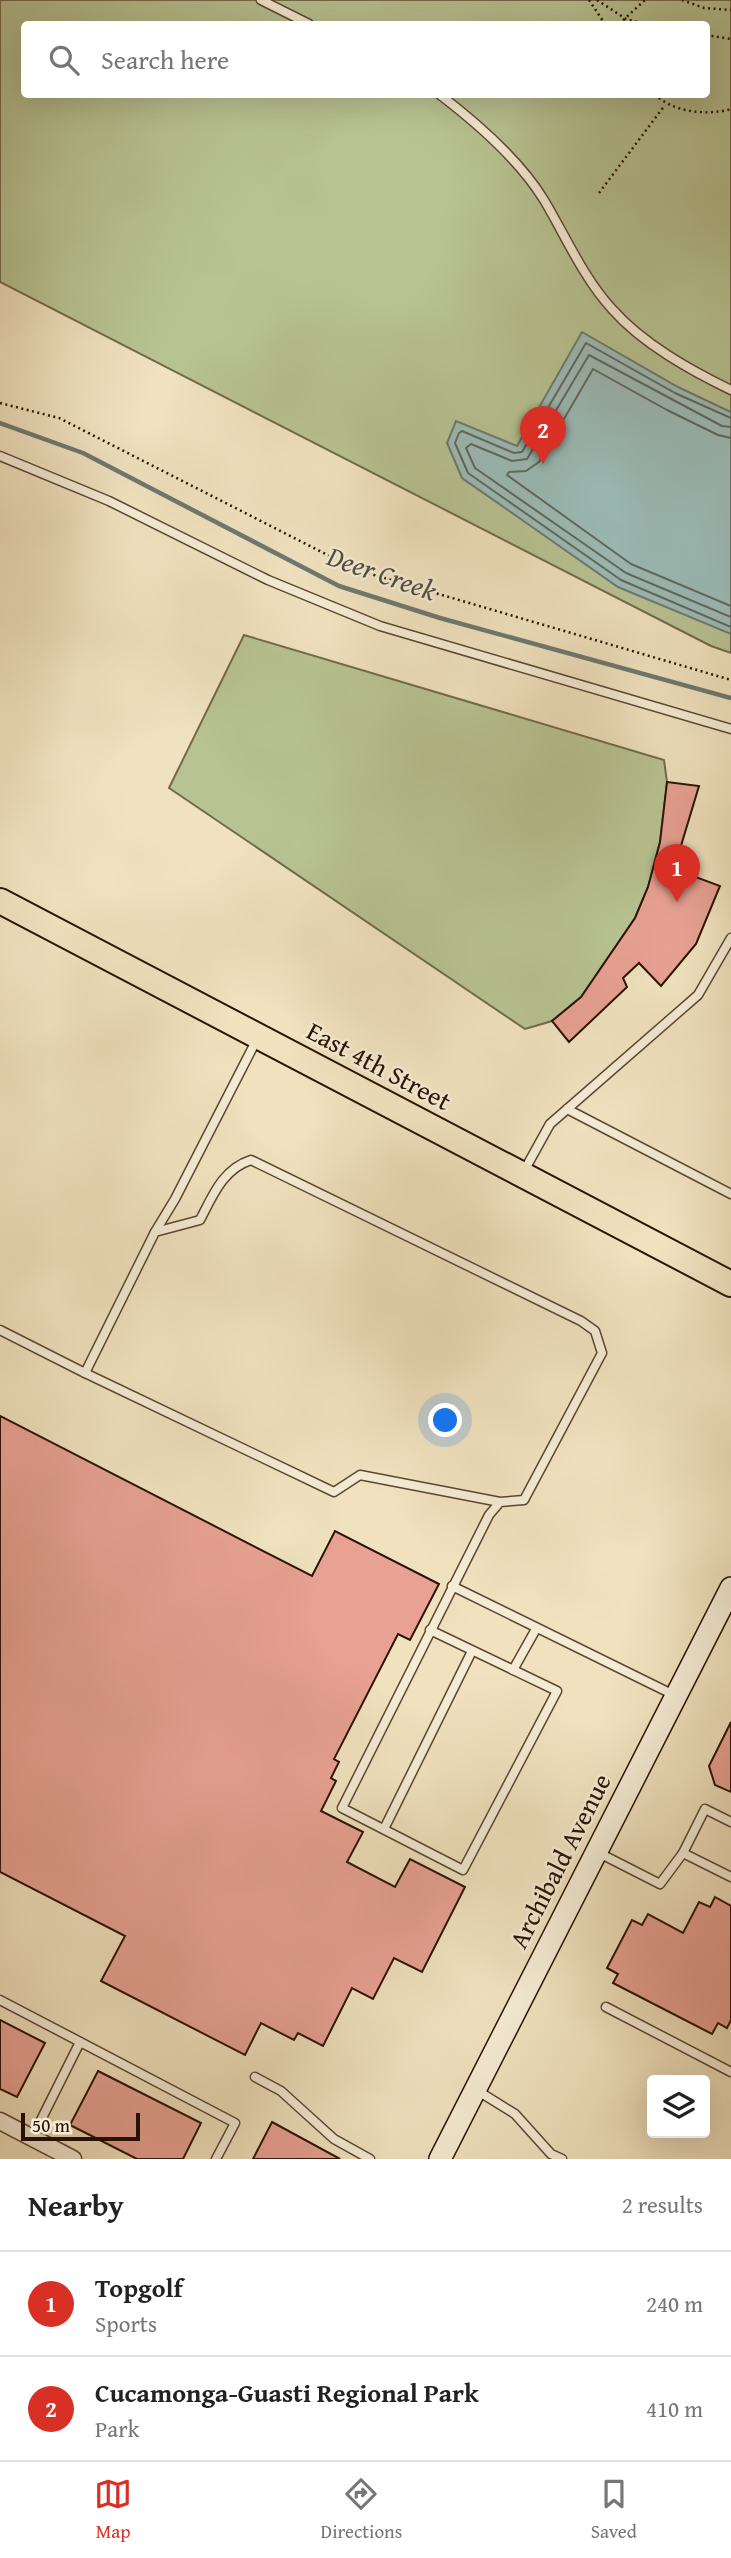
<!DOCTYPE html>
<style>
body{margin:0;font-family:"Gentium Book Plus",serif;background:#f2f2f2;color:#222}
.controls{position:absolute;right:21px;bottom:21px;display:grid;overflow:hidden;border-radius:7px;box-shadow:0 7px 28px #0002}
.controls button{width:63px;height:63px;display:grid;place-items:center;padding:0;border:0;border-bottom:2px solid #e0e0e0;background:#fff;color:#222;font:35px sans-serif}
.scale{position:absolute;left:21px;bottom:18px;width:119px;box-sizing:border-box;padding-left:7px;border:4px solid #2a1203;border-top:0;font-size:19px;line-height:24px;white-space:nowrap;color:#2a1203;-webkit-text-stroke:5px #f5ecd5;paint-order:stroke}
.you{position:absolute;left:446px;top:1421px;width:24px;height:24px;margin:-18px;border:5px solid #fff;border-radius:50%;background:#1a73e8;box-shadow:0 0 0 10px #1a73e833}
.badge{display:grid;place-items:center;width:46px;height:46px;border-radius:50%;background:#d93025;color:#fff;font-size:23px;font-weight:700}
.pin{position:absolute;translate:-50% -58px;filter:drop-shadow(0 2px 4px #0008)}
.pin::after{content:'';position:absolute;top:37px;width:24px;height:21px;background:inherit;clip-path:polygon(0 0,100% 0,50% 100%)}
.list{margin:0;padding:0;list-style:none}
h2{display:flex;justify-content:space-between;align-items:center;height:91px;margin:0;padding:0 28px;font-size:30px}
h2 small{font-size:23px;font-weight:400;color:#767676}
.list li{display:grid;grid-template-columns:46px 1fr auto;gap:21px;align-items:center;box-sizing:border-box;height:105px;padding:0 28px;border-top:2px solid #e0e0e0}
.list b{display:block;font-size:26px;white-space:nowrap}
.list p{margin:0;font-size:23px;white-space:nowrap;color:#767676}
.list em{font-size:23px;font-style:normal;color:#767676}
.icon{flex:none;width:38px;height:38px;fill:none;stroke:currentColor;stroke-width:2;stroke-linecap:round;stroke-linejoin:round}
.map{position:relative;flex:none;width:731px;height:2159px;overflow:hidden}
.search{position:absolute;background:#fff;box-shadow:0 7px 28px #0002;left:21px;right:21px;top:21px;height:77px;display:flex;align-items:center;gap:18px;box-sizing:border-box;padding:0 24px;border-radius:7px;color:#767676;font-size:26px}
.sheet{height:301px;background:#fff}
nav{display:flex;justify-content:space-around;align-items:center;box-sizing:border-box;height:98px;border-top:2px solid #e0e0e0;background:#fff;font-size:19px;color:#767676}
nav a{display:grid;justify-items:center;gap:4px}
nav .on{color:#d93025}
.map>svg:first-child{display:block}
.green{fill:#b8c393;stroke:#716a4b;stroke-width:2;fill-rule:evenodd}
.water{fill:#9bbcb8;stroke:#6e7870;stroke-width:2}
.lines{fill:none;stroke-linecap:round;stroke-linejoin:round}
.shore{stroke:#62675e;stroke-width:2}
.stream{stroke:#6e7870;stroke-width:4.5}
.building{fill:#e8a193;stroke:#2a1203;stroke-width:2}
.lane-casing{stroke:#5c4632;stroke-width:11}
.street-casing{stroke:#5c4632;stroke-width:19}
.secondary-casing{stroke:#2a1203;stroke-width:24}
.primary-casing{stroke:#2a1203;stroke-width:28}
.path{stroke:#2a1203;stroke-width:2.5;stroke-dasharray:2 3.5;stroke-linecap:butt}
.lane{stroke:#f5ecd5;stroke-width:8}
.street{stroke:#f5ecd5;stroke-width:16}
.secondary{stroke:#f5ecd5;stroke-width:21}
.primary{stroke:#f0e2bf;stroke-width:24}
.labels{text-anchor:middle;stroke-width:5;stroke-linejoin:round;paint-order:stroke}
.street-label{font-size:26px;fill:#2a1203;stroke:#f5ecd5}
.water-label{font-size:28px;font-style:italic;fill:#524e42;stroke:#f5ecd5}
</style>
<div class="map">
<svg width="731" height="2159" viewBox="0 0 731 2159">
<rect width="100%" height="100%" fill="#f0e2bf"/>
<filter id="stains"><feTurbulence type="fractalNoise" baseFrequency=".00286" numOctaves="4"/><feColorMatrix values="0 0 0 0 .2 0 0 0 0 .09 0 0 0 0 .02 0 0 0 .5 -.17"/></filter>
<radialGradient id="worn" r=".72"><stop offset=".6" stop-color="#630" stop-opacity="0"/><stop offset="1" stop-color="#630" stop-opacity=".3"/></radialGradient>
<g class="green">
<path d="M0,0H731V653L711,646L0,282ZM24,24H706V94H24Z"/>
<path d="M244,635L664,760L667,782L660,842L648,887L635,918L581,997L552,1021L525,1029L169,788Z"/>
</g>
<path class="water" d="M582,332L678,387L731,412V634L618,587L462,478L447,443L456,421L517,446Z"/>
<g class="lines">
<g class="shore">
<path d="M731,418L675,393L586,343L522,452L514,453L462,431L459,433L455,443L468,473L621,580L731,627"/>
<path d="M731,427L722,426L589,355L527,459L512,461L471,444L466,448L475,468L626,573L731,617"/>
<path d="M731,438L718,435L667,410L593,369L539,462L526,471L509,472L507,475L631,564L731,606"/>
</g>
<path class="stream" d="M0,423L83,453L339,586L440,618L731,698"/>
</g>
<g class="building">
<path d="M667,782L699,786L674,869L720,886L696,944L661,986L639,963L623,978L627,987L569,1042L552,1021L581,997L635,918L648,887L660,842Z"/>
<path d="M0,1416L312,1576L335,1531L439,1584L410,1640L398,1634L334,1759L339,1762L331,1778L336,1781L321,1811L363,1832L347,1862L395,1887L410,1859L465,1887L422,1972L394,1958L373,1999L352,1988L323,2046L298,2033L294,2040L261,2023L245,2055L101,1981L125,1936L0,1872Z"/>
<path d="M731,1722V1792L715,1785L709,1766Z"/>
<path d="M715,1897L731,1906V2020L727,2028L718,2023L712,2034L613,1983L618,1974L607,1968L632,1920L642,1925L648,1914L683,1933L699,1902L710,1907Z"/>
<path d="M0,2020L45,2043L17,2097L0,2089Z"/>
<path d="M98,2071L201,2123L183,2159H137L70,2125Z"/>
<path d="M272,2122L340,2159H253Z"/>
</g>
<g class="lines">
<g class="lane-casing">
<g id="lane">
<path d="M261,0L309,24"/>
<path d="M439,94C477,123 519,159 544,200C565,235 584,279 612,309C643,344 690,370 731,390"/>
<path d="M0,456L109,501L268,580L380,626L731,729"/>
<path d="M567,1109L731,1194"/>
<path d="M524,1171L550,1124L698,995L731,938"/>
<path d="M155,1232L175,1199L257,1039"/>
<path d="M0,1330L85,1373"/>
<path d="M452,1586L676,1696"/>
<path d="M430,1630L557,1691L463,1870L342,1808L489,1515L500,1502L524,1500L602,1353L595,1331L581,1321L251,1160C223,1169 213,1195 200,1220L155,1232L85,1373L334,1492L360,1475L500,1502"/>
<path d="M513,1670L536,1629"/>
<path d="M384,1829L472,1651"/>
<path d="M599,1853L660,1884L683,1853L705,1809L731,1822"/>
<path d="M683,1853L731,1877"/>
<path d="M0,2000L235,2123L216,2159"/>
<path d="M606,2007L731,2072"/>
<path d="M255,2077L281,2091L334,2139L370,2159"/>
<path d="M478,2091L515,2114L551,2154L562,2159"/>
<path d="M32,2138L80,2042"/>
</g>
</g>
<g class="street-casing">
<path id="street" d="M0,2121L73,2159"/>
</g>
<g class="secondary-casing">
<path id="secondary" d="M440,2159L731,1588"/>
</g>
<g class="primary-casing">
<path id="primary" d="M0,901L731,1284"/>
</g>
<g class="path">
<path d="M589,0L605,24"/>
<path d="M597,0L626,19L645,24"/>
<path d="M682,0L704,8L731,10"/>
<path d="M619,24L645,0"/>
<path d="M706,35L731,39"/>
<path d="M655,94C671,112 708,116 731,109"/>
<path d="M599,193L665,105"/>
<path d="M0,403L59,418L357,570L731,680"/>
</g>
<use href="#lane" class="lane"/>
<use href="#street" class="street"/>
<use href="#secondary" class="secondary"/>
<use href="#primary" class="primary"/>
</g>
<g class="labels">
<g class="street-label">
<text transform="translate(379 1066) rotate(28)" y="9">East 4th Street</text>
<text transform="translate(560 1861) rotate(-63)" y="9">Archibald Avenue</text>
</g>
<g class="water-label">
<text transform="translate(382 573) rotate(19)" y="10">Deer Creek</text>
</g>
</g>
<rect width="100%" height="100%" filter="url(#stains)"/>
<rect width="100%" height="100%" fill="url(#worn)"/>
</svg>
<div class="controls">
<button><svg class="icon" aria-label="layers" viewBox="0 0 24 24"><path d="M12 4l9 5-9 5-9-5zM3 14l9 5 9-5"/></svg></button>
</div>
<div class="scale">50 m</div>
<div class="you"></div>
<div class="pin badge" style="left:677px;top:902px">1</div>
<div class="pin badge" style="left:543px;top:464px">2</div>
<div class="search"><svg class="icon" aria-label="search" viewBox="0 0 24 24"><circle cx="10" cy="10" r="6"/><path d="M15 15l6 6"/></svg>Search here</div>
</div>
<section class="sheet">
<h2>Nearby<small>2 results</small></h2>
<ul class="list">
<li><span class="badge">1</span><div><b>Topgolf</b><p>Sports</p></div><em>240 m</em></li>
<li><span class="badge">2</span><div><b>Cucamonga-Guasti Regional Park</b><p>Park</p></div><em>410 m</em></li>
</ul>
</section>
<nav>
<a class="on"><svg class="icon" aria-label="map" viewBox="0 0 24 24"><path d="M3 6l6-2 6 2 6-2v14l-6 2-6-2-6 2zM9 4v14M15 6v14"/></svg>Map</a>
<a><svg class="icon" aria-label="directions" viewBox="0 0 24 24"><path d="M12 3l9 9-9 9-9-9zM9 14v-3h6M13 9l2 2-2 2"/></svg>Directions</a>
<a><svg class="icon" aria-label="saved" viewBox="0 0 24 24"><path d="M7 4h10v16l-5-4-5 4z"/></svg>Saved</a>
</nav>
